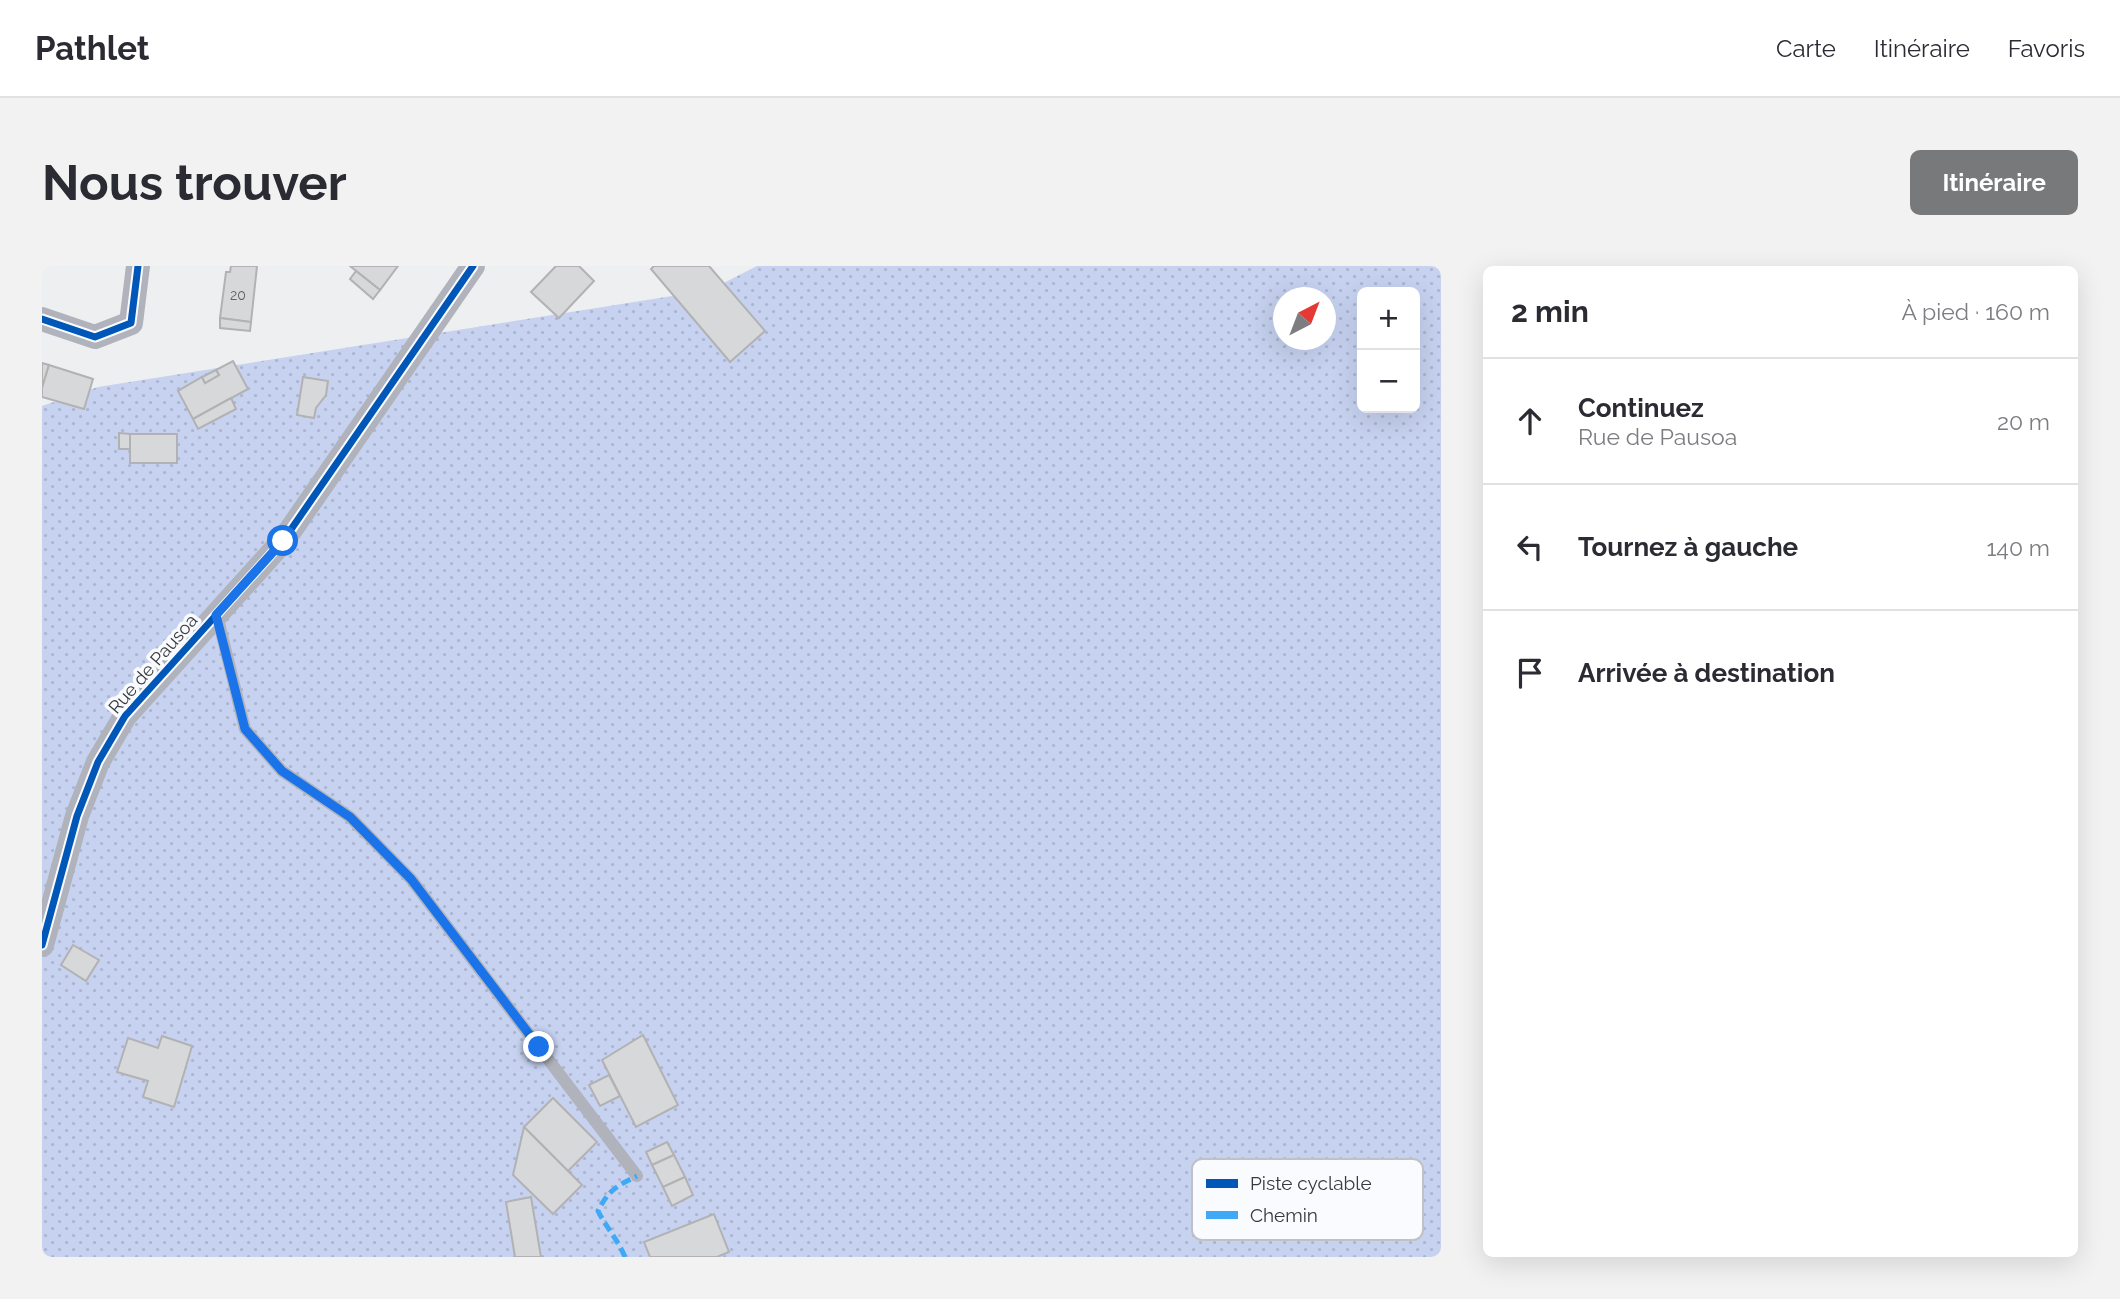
<!DOCTYPE html>
<html lang="fr">
<meta charset="utf-8">
<style>
body{margin:0;font-family:Raleway,sans-serif;background:#f2f2f3;color:#2b2b33}
.controls{position:absolute;right:21px;top:21px;display:grid;overflow:hidden;border-radius:10px;box-shadow:0 7px 28px #0002}
.controls button{width:63px;height:63px;display:grid;place-items:center;padding:0;border:0;border-bottom:2px solid #e1e1e2;background:#fff;color:#2b2b33;font:35px sans-serif}
.compass{position:absolute;left:1231px;top:21px;width:63px;height:63px;border-radius:50%;background:#fff;box-shadow:0 7px 28px #0002;rotate:42deg}
.stop{position:absolute;width:21px;height:21px;margin:-16px;border:5px solid #1a73e8;border-radius:50%;background:#fff}
.stop.end{background:#1a73e8;border-color:#fff;box-shadow:0 2px 7px #0008}
.list{margin:0;padding:0;list-style:none}
h2{display:flex;justify-content:space-between;align-items:center;height:91px;margin:0;padding:0 28px;font-size:30px}
h2 small{font-size:23px;font-weight:400;color:#7c7c81}
.list li{display:grid;grid-template-columns:46px 1fr auto;gap:21px;align-items:center;box-sizing:border-box;height:126px;padding:0 28px;border-top:2px solid #e1e1e2}
.list b{display:block;font-size:26px;white-space:nowrap}
.list p{margin:0;font-size:23px;white-space:nowrap;color:#7c7c81}
.list em{font-size:23px;font-style:normal;color:#7c7c81}
.icon{flex:none;width:38px;height:38px;fill:none;stroke:currentColor;stroke-width:2;stroke-linecap:round;stroke-linejoin:round}
.map{position:relative;flex:none;width:1399px;height:991px;overflow:hidden;border-radius:10px}
header{display:flex;align-items:center;gap:42px;box-sizing:border-box;height:98px;padding:0 35px;background:#fff;border-bottom:2px solid #e1e1e2}
header strong{font-size:33px}
nav{display:flex;gap:38px;margin-inline-start:auto;font-size:24px}
.intro{display:flex;align-items:center;justify-content:space-between;box-sizing:border-box;height:168px;padding:0 42px}
h1{margin:0;font-size:49px}
.button{padding:18px 32px;border-radius:10px;background:#78797b;color:#fff;font-size:24px;font-weight:700}
main{display:flex;gap:42px;padding:0 42px}
aside{flex:1;background:#fff;border-radius:10px;box-shadow:0 7px 28px #0002}
.map>svg:first-child{display:block}
.grass{fill:url(#grass-dots);fill-rule:evenodd}
.building{fill:#d7d8d9;stroke:#b2b2b4;stroke-width:2}
.lines{fill:none;stroke-linecap:round;stroke-linejoin:round}
.lane{stroke:#b0b3bb;stroke-width:12}
.street{stroke:#b0b3bb;stroke-width:24}
.quiet{stroke:#3fa9f5;stroke-width:5;stroke-dasharray:10 5;stroke-linecap:butt}
.cycleway-casing{stroke:#fafbff;stroke-width:11}
.cycleway{stroke:#0057b8;stroke-width:7}
.route{stroke:#1a73e8;stroke-width:9}
.labels{text-anchor:middle;stroke-width:7;stroke-linejoin:round;paint-order:stroke}
.number-label{font-size:14px;fill:#616263}
.street-label{font-size:18px;fill:#393a3b;stroke:#fafbff}
.key{fill:#fafbff;stroke:#c0c1c4;stroke-width:2}
.key-label{font-size:19px;fill:#393a3b}
</style>
<header>
<strong>Pathlet</strong>
<nav><a>Carte</a><a>Itinéraire</a><a>Favoris</a></nav>
</header>
<div class="intro"><h1>Nous trouver</h1><a class="button">Itinéraire</a></div>
<main>
<div class="map">
<svg width="1399" height="991" viewBox="0 0 1399 991">
<defs>
<pattern id="grass-dots" width="8" height="8" patternUnits="userSpaceOnUse" patternTransform="scale(1.75)"><rect width="8" height="8" fill="#c6d2f0"/><path d="M2 2h.1M6 6h.1" fill="none" stroke="#abb5cf" stroke-width="1.8" stroke-linecap="round"/></pattern>
</defs>
<rect width="100%" height="100%" fill="#edeff1"/>
<path class="grass" d="M715,0H1399V991H0V140L56,121L668,24ZM1320,26H1373V142H1320ZM1241,32H1283V74H1241Z"/>
<g class="building">
<path d="M189,0H215L209,56L178,52L184,6H188Z"/>
<path d="M308,0H356L338,24Z"/>
<path d="M514,0H537L552,15L517,52L489,26Z"/>
<path d="M612,0H667L723,65L688,96L609,3Z"/>
<path d="M314,5L338,24L331,33L308,13Z"/>
<path d="M178,52L209,56L208,65L178,62Z"/>
<path d="M191,95L206,123L151,153L136,125L160,111L163,117L177,109L174,104Z"/>
<path d="M0,97L7,99L0,122Z"/>
<path d="M7,99L51,113L42,143L0,131V122Z"/>
<path d="M174,104L177,109L163,117L160,111Z"/>
<path d="M261,111L286,115L284,129L274,142L272,152L255,149Z"/>
<path d="M189,132L194,143L156,163L151,153Z"/>
<path d="M77,167L88,168V183H77Z"/>
<rect x="88" y="168" width="47" height="29"/>
<path d="M31,679L57,694L44,715L19,699Z"/>
<path d="M601,769L636,839L594,861L560,794Z"/>
<path d="M120,770L150,780L132,841L101,831L106,815L75,806L86,772L116,782Z"/>
<path d="M567,809L578,830L558,840L547,819Z"/>
<path d="M511,832L555,876L526,905L482,861Z"/>
<path d="M482,861L540,919L511,948L471,909Z"/>
<path d="M625,876L632,889L610,899L604,886Z"/>
<path d="M632,889L643,911L621,921L610,899Z"/>
<path d="M643,911L651,929L630,940L621,921Z"/>
<path d="M489,931L499,991H473L464,936Z"/>
<path d="M672,948L687,986L675,991H608L602,976Z"/>
</g>
<g class="lines">
<path class="lane" d="M175,349L203,463L240,505L308,551L369,613L595,910"/>
<g class="street">
<path d="M0,53L53,71L89,57L96,0"/>
<path d="M0,679L35,550L56,496L83,450L241,275L431,0"/>
</g>
<path class="quiet" d="M583,991C576,974 564,961 556,945C566,925 574,920 595,910"/>
<g class="cycleway-casing">
<g id="cycleway">
<path d="M0,53L53,71L89,57L96,0"/>
<path d="M0,679L35,550L56,496L83,450L241,275L431,0"/>
</g>
</g>
<use href="#cycleway" class="cycleway"/>
</g>
<g class="lines">
<path class="route" d="M241,275L174,349L203,463L240,505L308,551L369,613L497,781"/>
</g>
<g class="labels">
<g class="number-label">
<text x="196" y="34">20</text>
</g>
<g class="street-label">
<text transform="translate(111 398) rotate(-49)" y="6">Rue de Pausoa</text>
</g>
</g>
<rect x="1150" y="893" width="231" height="81" rx="10" class="key"/>
<rect x="1164" y="913" width="32" height="9" fill="#0057b8"/>
<rect x="1164" y="945" width="32" height="8" fill="#3fa9f5"/>
<g class="key-label">
<text x="1208" y="924">Piste cyclable</text>
<text x="1208" y="956">Chemin</text>
</g>
</svg>
<div class="controls">
<button>+</button>
<button>−</button>
</div>
<svg class="compass" viewBox="-18 -18 36 36"><path d="M0-13l5 13h-10z" fill="#e53935"/><path d="M0 13l5-13h-10z" fill="#7c7c81"/></svg>
<div class="stop" style="left:241px;top:275px"></div>
<div class="stop end" style="left:497px;top:781px"></div>
</div>
<aside>
<h2>2 min<small>À pied · 160 m</small></h2>
<ul class="list">
<li><svg class="icon" aria-label="ahead" viewBox="0 0 24 24"><path d="M12 20V5M6 11l6-6 6 6"/></svg><div><b>Continuez</b><p>Rue de Pausoa</p></div><em>20 m</em></li>
<li><svg class="icon" aria-label="left" viewBox="0 0 24 24"><path d="M17 20v-9H6M10 6l-5 5 5 5"/></svg><div><b>Tournez à gauche</b></div><em>140 m</em></li>
<li><svg class="icon" aria-label="arrive" viewBox="0 0 24 24"><path d="M6 21V4h12l-3 4 3 4H6"/></svg><div><b>Arrivée à destination</b></div></li>
</ul>
</aside>
</main>
